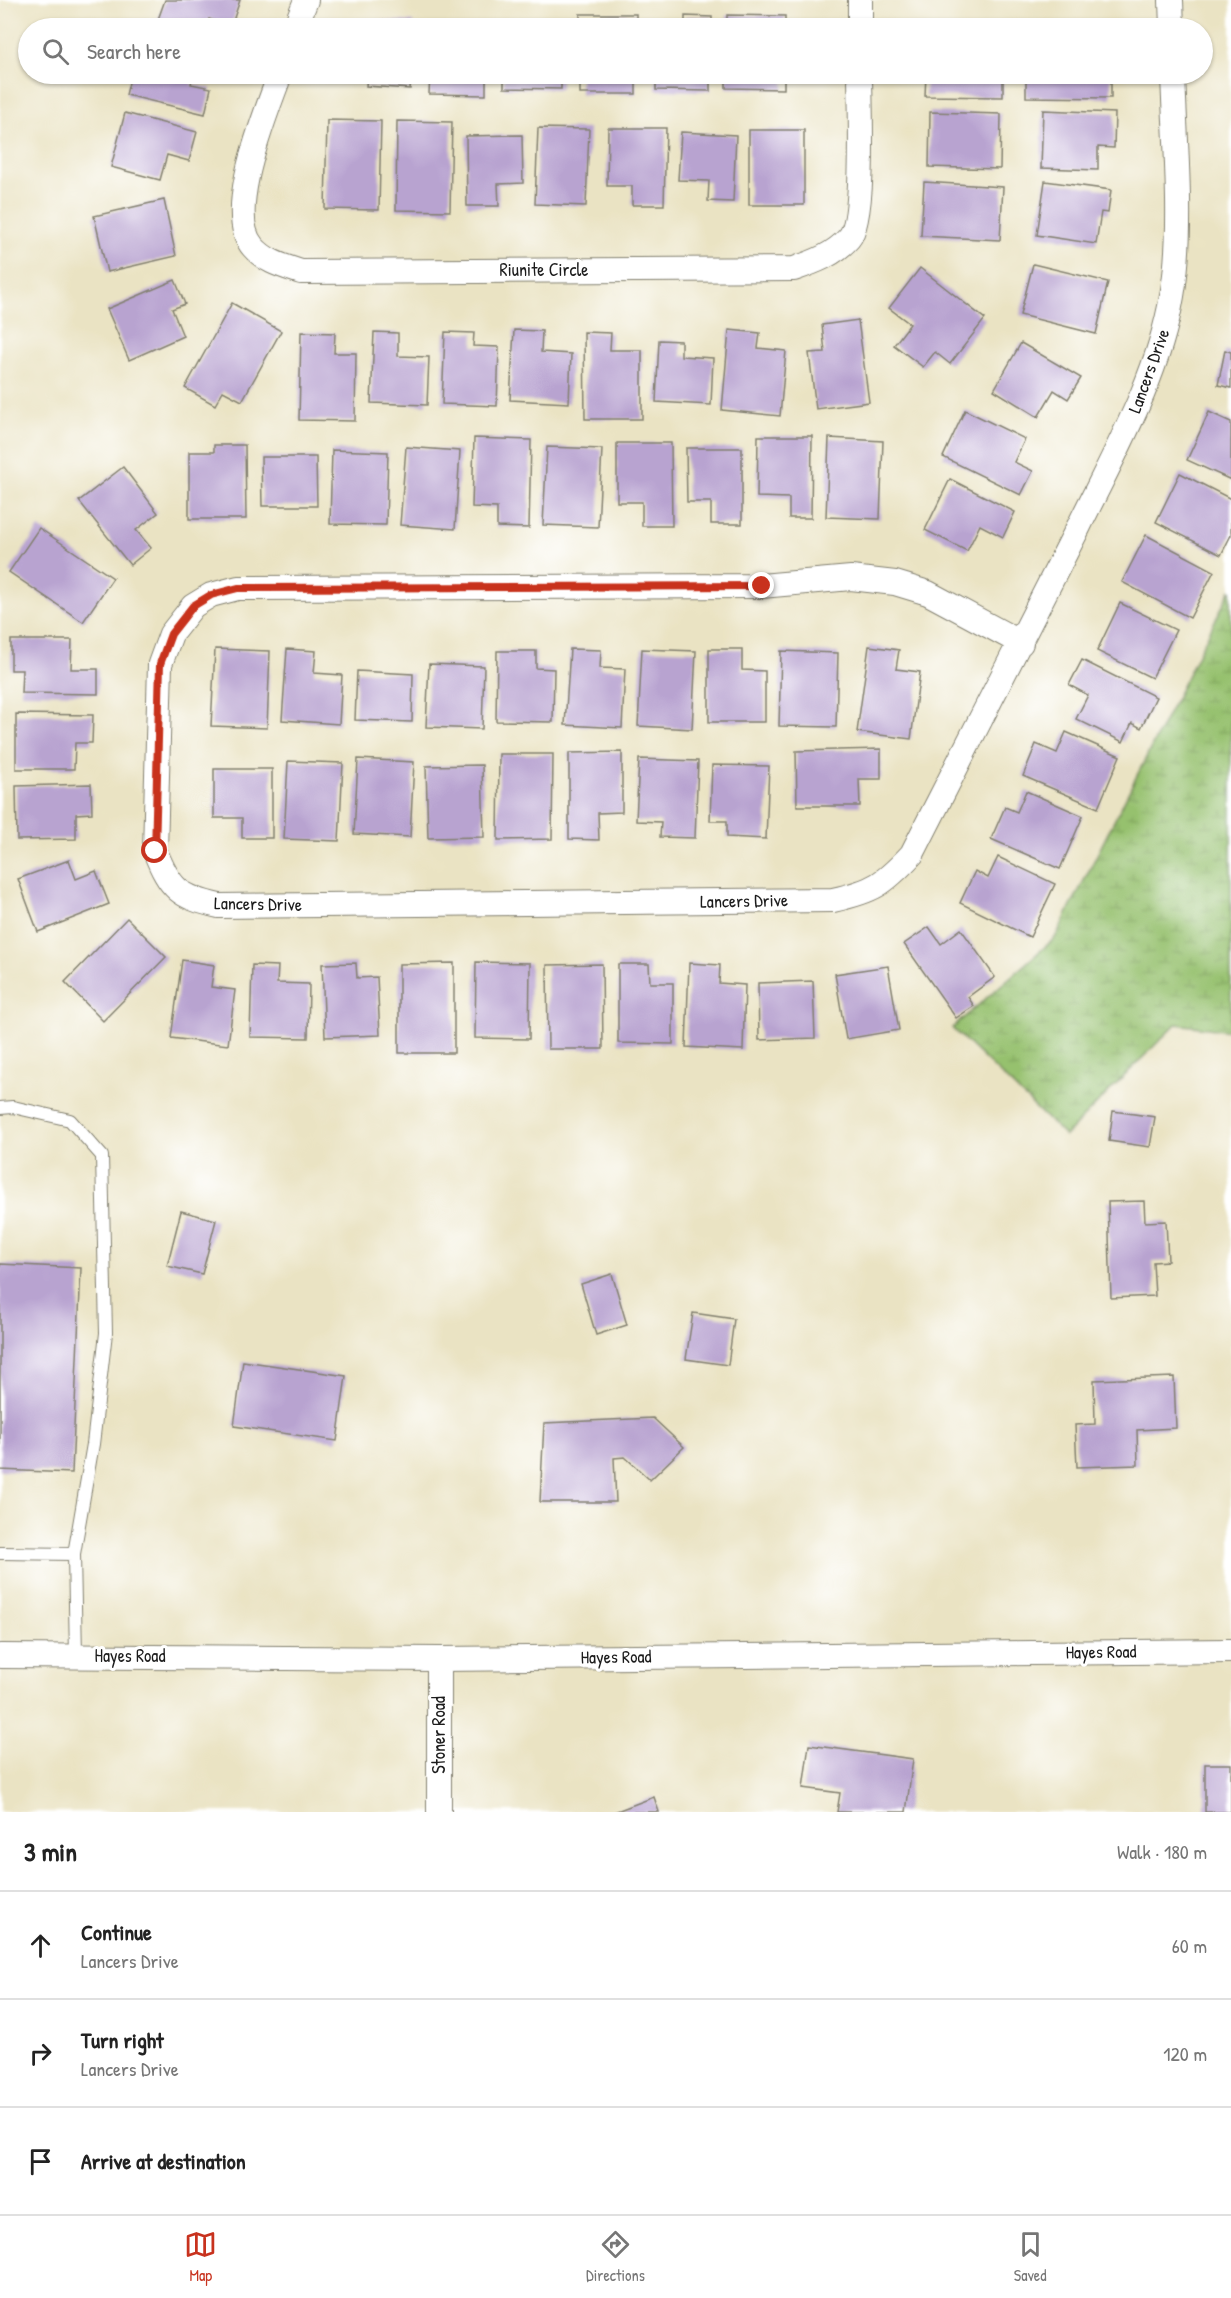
<!DOCTYPE html>
<meta charset="utf-8">
<style>
body{margin:0;font-family:"Patrick Hand",sans-serif;background:#f2f2f2;color:#222}
.stop{position:absolute;width:18px;height:18px;margin:-14px;border:4px solid #c8321e;border-radius:50%;background:#fff}
.stop.end{background:#c8321e;border-color:#fff;box-shadow:0 2px 6px #0008}
.list{margin:0;padding:0;list-style:none}
h2{display:flex;justify-content:space-between;align-items:center;height:78px;margin:0;padding:0 24px;font-size:26px}
h2 small{font-size:20px;font-weight:400;color:#767676}
.list li{display:grid;grid-template-columns:39px 1fr auto;gap:18px;align-items:center;box-sizing:border-box;height:108px;padding:0 24px;border-top:2px solid #e0e0e0}
.list b{display:block;font-size:22px;white-space:nowrap}
.list p{margin:0;font-size:20px;white-space:nowrap;color:#767676}
.list em{font-size:20px;font-style:normal;color:#767676}
.icon{flex:none;width:33px;height:33px;fill:none;stroke:currentColor;stroke-width:2;stroke-linecap:round;stroke-linejoin:round}
.map{position:relative;flex:none;width:1231px;height:1812px;overflow:hidden}
.search{position:absolute;background:#fff;box-shadow:0 2px 4px #0004;left:18px;right:18px;top:18px;height:66px;display:flex;align-items:center;gap:15px;box-sizing:border-box;padding:0 21px;border-radius:33px;color:#767676;font-size:22px}
.sheet{height:402px;background:#fff}
nav{display:flex;justify-content:space-around;align-items:center;box-sizing:border-box;height:84px;border-top:2px solid #e0e0e0;background:#fff;font-size:16px;color:#767676}
nav a{display:grid;justify-items:center;gap:3px}
nav .on{color:#c8321e}
.map>svg:first-child{display:block}
.wetland{fill:url(#wetland-marsh);stroke:#596e45;stroke-width:1.5}
.building{fill:#b8a3d0}
.lines{fill:none;stroke-linecap:round;stroke-linejoin:round}
.lane-casing{stroke:#838070;stroke-width:14}
.street-casing{stroke:#838070;stroke-width:26}
.lane{stroke:#fff;stroke-width:12}
.street{stroke:#fff;stroke-width:24}
.route{stroke:#c8321e;stroke-width:8}
.labels{text-anchor:middle;stroke-width:6;stroke-linejoin:round;paint-order:stroke}
.street-label{font-size:18px;fill:#1c1c1c;stroke:#fff}
</style>
<div class="map">
<svg width="1231" height="1812" viewBox="0 0 1231 1812">
<defs>
<pattern id="wetland-marsh" width="20" height="14" patternUnits="userSpaceOnUse" patternTransform="scale(1.5)"><rect width="20" height="14" fill="#96c16e"/><path d="M1 5h8M5 5V1M11 12h8M15 12V8" fill="none" stroke="#81a55f"/></pattern>
</defs>
<rect width="100%" height="100%" fill="#fff"/>
<filter id="ink" filterUnits="userSpaceOnUse"><feTurbulence type="fractalNoise" baseFrequency=".0167" numOctaves="2"/><feDisplacementMap in="SourceGraphic" scale="12" xChannelSelector="R" yChannelSelector="G"/><feConvolveMatrix kernelMatrix="1 2 1 2 8 2 1 2 1" color-interpolation-filters="sRGB"/></filter>
<filter id="wash" filterUnits="userSpaceOnUse"><feTurbulence type="fractalNoise" baseFrequency=".008" numOctaves="4" result="noise"/><feDisplacementMap in="SourceGraphic" scale="24" xChannelSelector="R" yChannelSelector="G"/><feGaussianBlur stdDeviation="1.35" result="paint"/><feColorMatrix in="noise" values="0 0 0 0 0 0 0 0 0 0 0 0 0 0 0 0 0 1.4 0 .05"/><feComposite in="paint" operator="in"/></filter>
<g filter="url(#wash)">
<rect width="100%" height="100%" fill="#eae3c3"/>
<path class="wetland" d="M1231,589V1031L1176,1024L1065,1136L952,1028L1055,938Z"/>
<g id="blocks">
<g class="building">
<path d="M165,0H240L231,27L209,19L205,28H166L156,25Z"/>
<rect x="580" y="14" width="56" height="14"/>
<path d="M727,15L785,16V28H727Z"/>
<path d="M685,16L712,17V28H685Z"/>
<path d="M369,20L413,22V28H369Z"/>
<path d="M131,74H193L191,84L211,88L205,114L126,95Z"/>
<path d="M367,74H411L410,89L366,86Z"/>
<path d="M430,74H486V95L429,94Z"/>
<path d="M504,74H561V89L504,88Z"/>
<rect x="580" y="74" width="56" height="20"/>
<path d="M656,74H710V91L656,90Z"/>
<path d="M726,74H784V89L726,88Z"/>
<path d="M926,74H1003V97L925,96Z"/>
<path d="M1026,74H1111V98L1026,97Z"/>
<path d="M1043,110L1115,113L1114,148L1098,147V170L1041,168Z"/>
<path d="M930,112L1001,114L1000,169L929,167Z"/>
<path d="M125,113L197,132L189,161L167,155L160,180L111,167Z"/>
<path d="M327,120L381,121L379,210L325,209Z"/>
<path d="M397,121L452,122L450,211L396,210Z"/>
<path d="M538,128L589,129L586,206L535,204Z"/>
<path d="M608,128H666L664,205H632V186H607Z"/>
<rect x="749" y="130" width="55" height="75"/>
<path d="M681,132L736,135L733,202L708,201L709,181L678,180Z"/>
<path d="M522,135L523,183L498,184L499,206H467L466,136Z"/>
<path d="M1045,181L1111,190L1108,213L1101,212L1096,244L1037,235Z"/>
<path d="M924,182L1003,187L1000,240L921,236Z"/>
<path d="M164,200L176,256L107,272L94,216Z"/>
<path d="M1033,264L1108,282L1096,334L1020,315Z"/>
<path d="M920,268L985,319L950,364L935,352L923,367L894,345L910,324L889,308Z"/>
<path d="M175,280L185,304L172,309L183,336L129,360L107,309Z"/>
<path d="M232,303L281,331L242,401L223,391L215,405L185,388Z"/>
<path d="M858,320L869,402L816,409L809,353L825,352L822,325Z"/>
<path d="M514,330L542,331L541,352L571,354L569,403L510,400Z"/>
<path d="M729,330L760,333L758,348L786,351L780,416L722,410Z"/>
<path d="M301,332L335,333L334,353H356L355,421L299,420Z"/>
<path d="M374,332L398,333V356L429,357L427,405L371,403Z"/>
<path d="M445,332L474,333L473,346L499,347L497,406L442,404Z"/>
<path d="M584,332L611,333L610,350H642V419H585Z"/>
<path d="M659,340L681,341V356L713,358L711,405L656,402Z"/>
<path d="M1021,343L1081,378L1068,399L1054,390L1038,417L994,390Z"/>
<path d="M1225,350L1231,352V388L1218,385Z"/>
<path d="M965,410L1025,439L1014,462L1033,471L1021,495L943,457Z"/>
<path d="M1209,412L1231,422V480L1187,460Z"/>
<path d="M758,436H812L811,518H789V498L757,497Z"/>
<path d="M474,438L531,440L529,528L497,527V508L472,507Z"/>
<path d="M829,438L883,441L880,519L826,517Z"/>
<path d="M617,443H671L672,526H642V502H617Z"/>
<path d="M214,445H245L246,519H189V452H214Z"/>
<path d="M406,447L460,451L455,529L400,525Z"/>
<path d="M547,447L602,449L598,527L543,525Z"/>
<path d="M686,448H742V524H711V502H687Z"/>
<path d="M332,450L388,452L386,525L330,524Z"/>
<path d="M261,457H316L317,506H262Z"/>
<path d="M123,467L158,513L136,530L151,548L130,565L79,501Z"/>
<path d="M1180,473L1231,499V535L1221,555L1156,522Z"/>
<path d="M950,479L1015,512L1003,537L980,525L967,551L925,530Z"/>
<path d="M39,528L113,578L83,622L9,572Z"/>
<path d="M1146,535L1214,571L1190,618L1122,582Z"/>
<path d="M1120,603L1176,630L1152,678L1097,651Z"/>
<path d="M11,640H72L71,669H98V694L21,693L22,670H11Z"/>
<path d="M869,646L899,650L896,669L920,672L911,739L857,732Z"/>
<path d="M215,649L270,651L267,728L211,726Z"/>
<path d="M287,649L316,651L314,673L342,675L339,724L282,720Z"/>
<path d="M570,649L601,650L600,668L625,669L622,728L565,725Z"/>
<path d="M642,649L696,651L692,729L638,726Z"/>
<path d="M709,649H742V670L765,671V722H709Z"/>
<path d="M497,651H536V668L554,669L553,722L496,721Z"/>
<path d="M781,651L838,653L836,727L779,726Z"/>
<path d="M1082,660L1156,697L1141,728L1132,723L1123,742L1076,719L1088,695L1069,685Z"/>
<path d="M429,664L484,666L482,729L426,727Z"/>
<path d="M357,671L413,674L412,722L355,720Z"/>
<path d="M16,714L93,715L92,743H75L74,769H16Z"/>
<path d="M1066,732L1120,756L1098,808L1023,776L1036,744L1057,753Z"/>
<path d="M881,749V779H859L860,806H797L796,751Z"/>
<path d="M622,752V812L598,813L599,840L569,839V753Z"/>
<path d="M499,754H553L552,839L498,840Z"/>
<path d="M358,759L414,762L410,837L354,834Z"/>
<path d="M639,759L698,761L695,838L660,837L661,822L636,821Z"/>
<path d="M288,761L343,763L339,841L284,839Z"/>
<path d="M482,765L484,837L428,838L426,766Z"/>
<path d="M712,765L769,766L766,839L727,837V821H710Z"/>
<path d="M214,769H272V838H242V818H214Z"/>
<path d="M91,784L92,813L76,814V839L17,840L16,786Z"/>
<path d="M1026,791L1083,816L1060,869L991,839L1005,807L1017,812Z"/>
<path d="M998,857L1055,884L1030,937L960,903L975,871L988,878Z"/>
<path d="M69,860L76,879L96,871L109,904L38,932L18,879Z"/>
<path d="M127,918L166,957L103,1021L65,982Z"/>
<path d="M929,927L941,944L961,929L995,977L968,997L974,1006L956,1018L904,944Z"/>
<path d="M182,960L214,965L211,987L235,990L228,1045L171,1038Z"/>
<path d="M476,962L530,963L529,1039L475,1038Z"/>
<path d="M356,963L357,978L377,977L380,1035L325,1037L322,964Z"/>
<path d="M454,963V1053H399V964Z"/>
<path d="M689,963L720,965L719,983L745,985L743,1050L686,1047Z"/>
<path d="M602,964L603,1049H548L547,965Z"/>
<path d="M618,964H649L650,983H673V1044L618,1043Z"/>
<path d="M252,965L278,966L277,983L309,984L308,1038L250,1037Z"/>
<path d="M888,966L899,1030L846,1039L835,974Z"/>
<path d="M813,981L815,1038L759,1040L758,983Z"/>
<path d="M1113,1111L1155,1117L1150,1147L1109,1141Z"/>
<path d="M1144,1201L1145,1222L1166,1221L1168,1261L1153,1262L1155,1296L1111,1298L1108,1202Z"/>
<path d="M181,1211L216,1220L202,1274L167,1266Z"/>
<path d="M0,1264L81,1268L72,1473L0,1470Z"/>
<path d="M612,1274L627,1325L596,1335L581,1284Z"/>
<path d="M693,1313L734,1319L728,1365L686,1359Z"/>
<path d="M243,1361L346,1376L337,1441L234,1426Z"/>
<path d="M1174,1377L1176,1428L1137,1430L1138,1465L1077,1467L1075,1425L1095,1424L1094,1380Z"/>
<path d="M653,1418L684,1447L650,1480L625,1457L614,1458L616,1502H540L544,1423Z"/>
<path d="M809,1745L913,1759L906,1812H837L840,1793L803,1788Z"/>
<rect x="1205" y="1764" width="26" height="48"/>
<path d="M654,1797L659,1812H614Z"/>
</g>
</g>
</g>
<g filter="url(#ink)">
<use href="#blocks" fill-opacity="0" stroke="#838070" stroke-width="1.5"/>
<g class="lines">
<g class="lane-casing">
<g id="lane">
<path d="M0,1108L13,1107L70,1120L102,1156L106,1333L93,1444L74,1554"/>
<path d="M0,1553L74,1554L76,1656"/>
</g>
</g>
<g class="street-casing">
<g id="street">
<path d="M1171,0L1172,28"/>
<path d="M295,28L306,0"/>
<path d="M860,28V0"/>
<path d="M280,74C267,112 223,213 253,247C266,262 283,266 301,272L794,269C814,262 834,255 849,238C866,218 860,104 860,74"/>
<path d="M1021,643L928,593L895,583L851,578L761,586L238,588L211,595L193,606L171,634L160,664L155,851C170,889 179,897 219,906L833,900C874,891 884,884 912,854C968,745 1024,636 1079,526C1115,452 1158,378 1172,296C1184,229 1175,142 1173,74"/>
<path d="M0,1656L439,1659L1231,1651"/>
<path d="M439,1659V1812"/>
</g>
</g>
<use href="#lane" class="lane"/>
<use href="#street" class="street"/>
</g>
</g>
<g class="lines" filter="url(#ink)">
<path class="route" d="M155,851L160,664L171,634L193,606L211,595L238,588L762,586"/>
</g>
<g class="labels">
<g class="street-label">
<text x="544" y="276">Riunite Circle</text>
<text transform="translate(1149 371) rotate(-70)" y="6">Lancers Drive</text>
<text transform="translate(744 901) rotate(-1)" y="6">Lancers Drive</text>
<text transform="translate(258 904) rotate(1)" y="6">Lancers Drive</text>
<text transform="translate(1101 1652) rotate(-1)" y="6">Hayes Road</text>
<text x="130" y="1662">Hayes Road</text>
<text transform="translate(616 1657) rotate(-1)" y="6">Hayes Road</text>
<text transform="translate(439 1735) rotate(-90)" y="6">Stoner Road</text>
</g>
</g>
</svg>
<div class="stop" style="left:155px;top:851px"></div>
<div class="stop end" style="left:762px;top:586px"></div>
<div class="search"><svg class="icon" aria-label="search" viewBox="0 0 24 24"><circle cx="10" cy="10" r="6"/><path d="M15 15l6 6"/></svg>Search here</div>
</div>
<section class="sheet">
<h2>3 min<small>Walk · 180 m</small></h2>
<ul class="list">
<li><svg class="icon" aria-label="ahead" viewBox="0 0 24 24"><path d="M12 20V5M6 11l6-6 6 6"/></svg><div><b>Continue</b><p>Lancers Drive</p></div><em>60 m</em></li>
<li><svg class="icon" aria-label="right" viewBox="0 0 24 24"><path d="M7 20v-9h11M14 6l5 5-5 5"/></svg><div><b>Turn right</b><p>Lancers Drive</p></div><em>120 m</em></li>
<li><svg class="icon" aria-label="arrive" viewBox="0 0 24 24"><path d="M6 21V4h12l-3 4 3 4H6"/></svg><div><b>Arrive at destination</b></div></li>
</ul>
</section>
<nav>
<a class="on"><svg class="icon" aria-label="map" viewBox="0 0 24 24"><path d="M3 6l6-2 6 2 6-2v14l-6 2-6-2-6 2zM9 4v14M15 6v14"/></svg>Map</a>
<a><svg class="icon" aria-label="directions" viewBox="0 0 24 24"><path d="M12 3l9 9-9 9-9-9zM9 14v-3h6M13 9l2 2-2 2"/></svg>Directions</a>
<a><svg class="icon" aria-label="saved" viewBox="0 0 24 24"><path d="M7 4h10v16l-5-4-5 4z"/></svg>Saved</a>
</nav>
